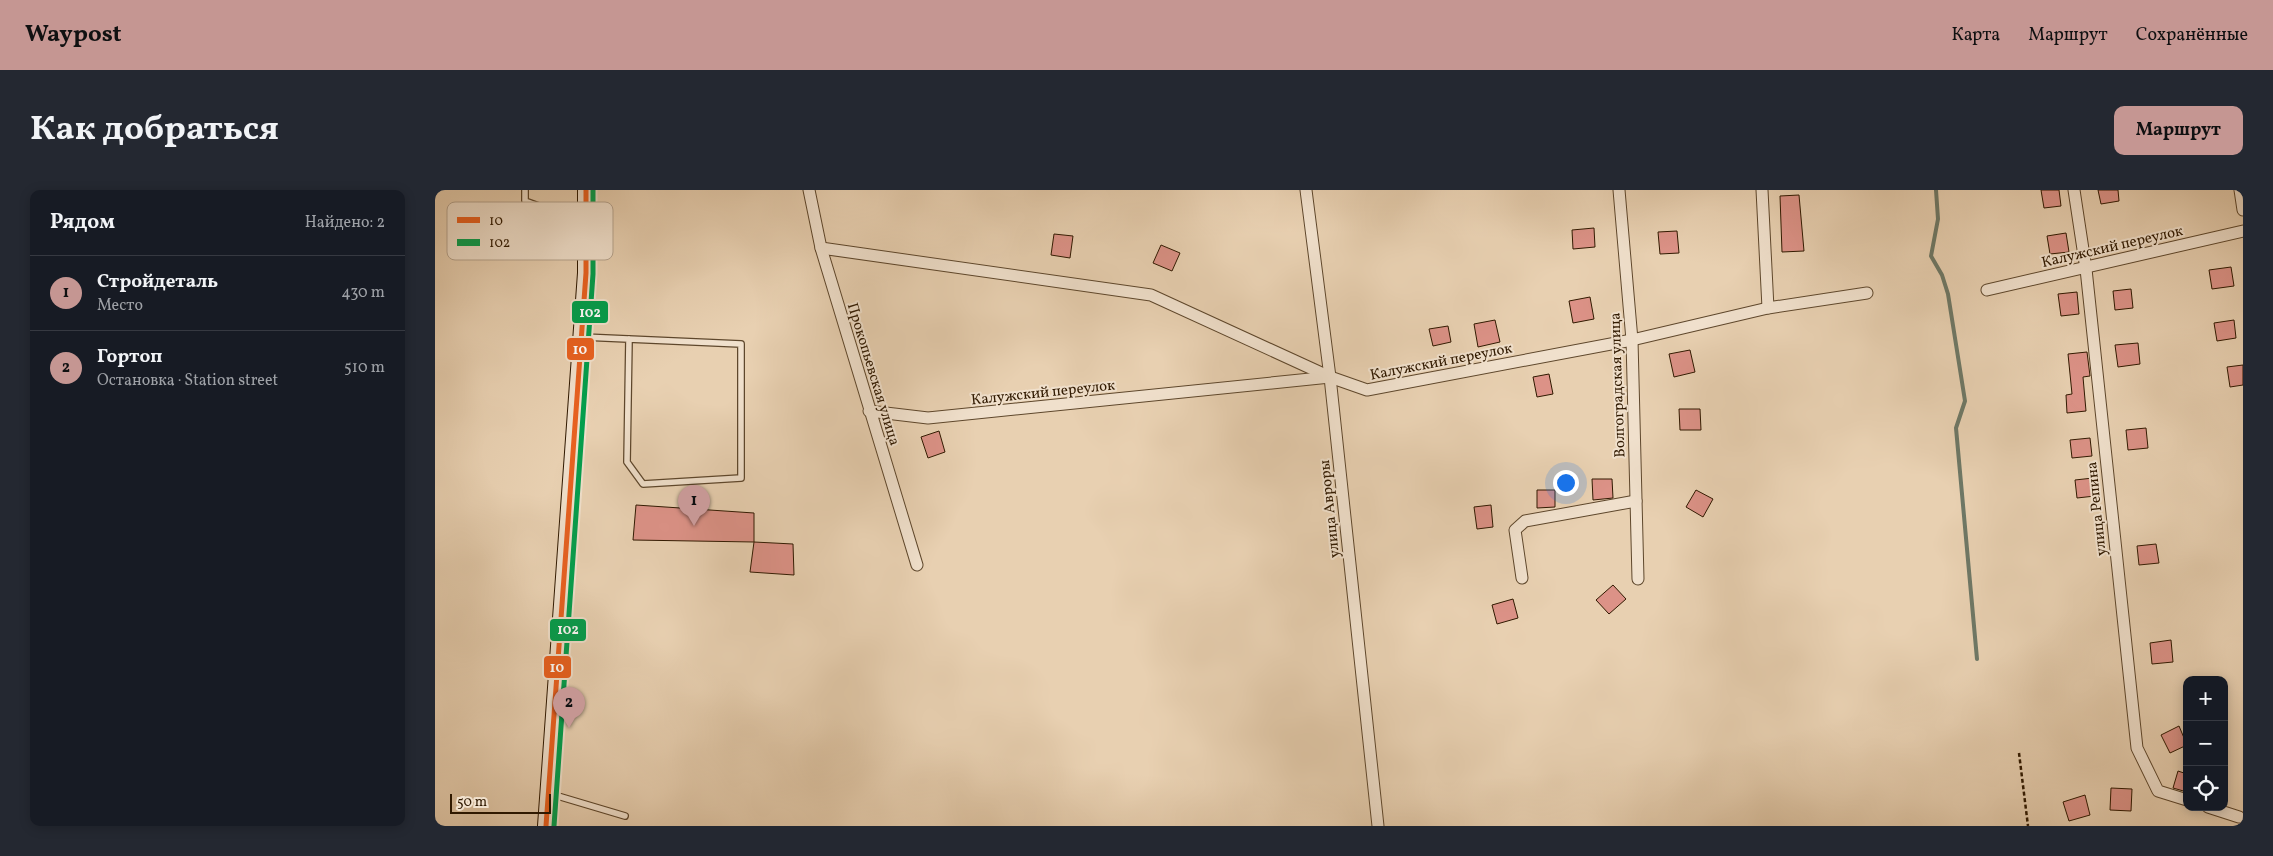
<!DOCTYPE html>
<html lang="ru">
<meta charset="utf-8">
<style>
body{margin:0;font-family:Vollkorn,serif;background:#242831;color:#f1f3f6}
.controls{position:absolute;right:15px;bottom:15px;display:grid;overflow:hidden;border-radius:10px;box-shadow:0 2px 12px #0003}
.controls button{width:45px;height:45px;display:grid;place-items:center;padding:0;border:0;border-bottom:1px solid #363941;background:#171b24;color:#f1f3f6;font:25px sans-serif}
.scale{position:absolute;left:15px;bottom:12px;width:101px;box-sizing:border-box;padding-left:5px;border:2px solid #301900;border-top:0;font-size:14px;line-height:18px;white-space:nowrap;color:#301900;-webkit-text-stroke:4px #f0e0cc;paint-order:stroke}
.you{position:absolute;left:1130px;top:292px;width:18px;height:18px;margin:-12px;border:4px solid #fff;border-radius:50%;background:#1a73e8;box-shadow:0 0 0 8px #1a73e833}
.badge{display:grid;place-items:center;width:32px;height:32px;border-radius:50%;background:#c59692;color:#111;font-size:16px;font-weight:700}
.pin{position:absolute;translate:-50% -41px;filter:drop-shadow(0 1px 2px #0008)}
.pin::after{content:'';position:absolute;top:26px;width:18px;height:15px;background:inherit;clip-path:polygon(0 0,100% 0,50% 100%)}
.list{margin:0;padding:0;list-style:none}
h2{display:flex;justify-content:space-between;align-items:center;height:65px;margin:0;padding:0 20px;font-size:21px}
h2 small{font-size:16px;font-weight:400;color:#9ea1a6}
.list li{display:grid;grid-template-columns:32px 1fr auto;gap:15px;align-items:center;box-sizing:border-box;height:75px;padding:0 20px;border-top:1px solid #363941}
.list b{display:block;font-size:19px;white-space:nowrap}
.list p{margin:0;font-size:16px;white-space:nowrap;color:#9ea1a6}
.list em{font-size:16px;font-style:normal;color:#9ea1a6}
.icon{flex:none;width:28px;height:28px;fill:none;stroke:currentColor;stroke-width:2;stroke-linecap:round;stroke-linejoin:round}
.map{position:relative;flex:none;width:1808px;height:636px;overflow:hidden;border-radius:10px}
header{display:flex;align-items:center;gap:30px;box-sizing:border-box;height:70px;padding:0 25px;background:#c59692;color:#111}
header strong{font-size:24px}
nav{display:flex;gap:28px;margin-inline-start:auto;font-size:18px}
.intro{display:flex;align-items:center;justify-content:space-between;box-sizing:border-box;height:120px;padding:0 30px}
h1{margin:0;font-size:35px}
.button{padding:12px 22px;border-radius:10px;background:#c59692;color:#111;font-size:18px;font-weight:700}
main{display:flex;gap:30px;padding:0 30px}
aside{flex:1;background:#171b24;border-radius:10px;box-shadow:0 2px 12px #0003}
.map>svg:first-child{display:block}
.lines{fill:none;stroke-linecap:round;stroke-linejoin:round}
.stream{stroke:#6e7866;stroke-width:4}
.building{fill:#dc9287;stroke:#301900}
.service-casing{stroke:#5e472c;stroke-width:8}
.minor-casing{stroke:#5e472c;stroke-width:13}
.secondary-casing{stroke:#301900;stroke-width:18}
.path{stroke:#301900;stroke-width:2.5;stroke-dasharray:4 2.5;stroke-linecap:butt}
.service{stroke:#f0e0cc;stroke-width:5.5}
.minor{stroke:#f0e0cc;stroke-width:11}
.secondary{stroke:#f0e0cc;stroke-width:16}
.bus-1-casing{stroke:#f0e0cc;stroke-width:9}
.bus-2-casing{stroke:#f0e0cc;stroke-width:9}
.bus-1{stroke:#e86120;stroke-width:5}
.bus-2{stroke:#029f4d;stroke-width:5}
.labels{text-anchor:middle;stroke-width:4;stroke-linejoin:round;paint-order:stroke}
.street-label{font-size:15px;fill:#301900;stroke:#f0e0cc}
.key{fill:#f0e0cc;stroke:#b6a48f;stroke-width:1}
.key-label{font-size:14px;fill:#301900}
.line-badge{stroke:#f0e0cc;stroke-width:2}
.badge-label{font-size:14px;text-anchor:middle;font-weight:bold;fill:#fff}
</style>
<header>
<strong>Waypost</strong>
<nav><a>Карта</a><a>Маршрут</a><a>Сохранённые</a></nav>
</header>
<div class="intro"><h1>Как добраться</h1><a class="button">Маршрут</a></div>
<main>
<aside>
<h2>Рядом<small>Найдено: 2</small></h2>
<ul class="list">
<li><span class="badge">1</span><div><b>Стройдеталь</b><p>Место</p></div><em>430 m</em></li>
<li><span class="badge">2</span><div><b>Гортоп</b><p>Остановка · Station street</p></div><em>510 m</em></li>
</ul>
</aside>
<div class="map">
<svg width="1808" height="636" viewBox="0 0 1808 636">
<rect width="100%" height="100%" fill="#e8d0b1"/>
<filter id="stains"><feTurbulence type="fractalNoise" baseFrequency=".004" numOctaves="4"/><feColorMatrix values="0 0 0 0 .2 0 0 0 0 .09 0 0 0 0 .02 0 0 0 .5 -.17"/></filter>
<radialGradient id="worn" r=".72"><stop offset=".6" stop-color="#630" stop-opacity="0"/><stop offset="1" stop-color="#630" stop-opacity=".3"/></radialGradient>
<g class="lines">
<path class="stream" d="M1501,0L1503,29L1496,66L1507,85L1513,104L1530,211L1521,238L1542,469"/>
</g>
<g class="building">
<path d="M1606,0H1624L1626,16L1609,18Z"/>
<path d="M1663,0H1683L1684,11L1666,14Z"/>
<path d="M1364,5L1369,61L1347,62L1345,6Z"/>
<path d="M1159,38L1160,57L1138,59L1137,40Z"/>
<path d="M1242,41L1244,63L1225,64L1223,42Z"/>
<path d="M1631,43L1634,62L1615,64L1612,46Z"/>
<path d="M619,44L638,46L635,68L616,65Z"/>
<path d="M726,55L745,63L737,81L718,73Z"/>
<path d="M1796,77L1799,96L1777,99L1774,80Z"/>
<path d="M1696,99L1698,118L1680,120L1678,101Z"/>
<path d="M1642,102L1644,124L1626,126L1623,104Z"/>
<path d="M1155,107L1159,129L1138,133L1134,111Z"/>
<path d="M1060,130L1065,152L1043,157L1039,134Z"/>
<path d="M1799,130L1801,148L1782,151L1779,133Z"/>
<path d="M1013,136L1016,152L998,156L994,139Z"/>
<path d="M1703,153L1705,174L1683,177L1680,155Z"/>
<path d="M1255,160L1260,182L1239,187L1234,164Z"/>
<path d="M1652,162L1655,186L1648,187L1651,221L1632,223L1631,205L1637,204L1633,164Z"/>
<path d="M1808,175V195L1795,197L1792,177Z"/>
<path d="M1114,184L1118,204L1102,207L1098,187Z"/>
<path d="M1244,219H1265L1266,240H1245Z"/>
<path d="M1711,238L1713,258L1693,260L1691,240Z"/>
<path d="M504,241L510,262L493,268L486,247Z"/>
<path d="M1655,248L1657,266L1637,268L1635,250Z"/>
<path d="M1658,288L1660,306L1642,308L1640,290Z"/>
<path d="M1157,289H1177L1178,308L1158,310Z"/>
<path d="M1102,300H1120V317L1102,318Z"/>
<path d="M1261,300L1278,309L1268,327L1251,317Z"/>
<path d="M201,315L319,323V352L198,350Z"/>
<path d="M1056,315L1058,337L1042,339L1039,317Z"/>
<path d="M319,352L358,354L359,385L315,382Z"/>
<path d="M1721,354L1724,373L1704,375L1702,356Z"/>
<path d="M1178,395L1191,409L1174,424L1161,410Z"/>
<path d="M1078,409L1083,428L1062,434L1057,415Z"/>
<path d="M1736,450L1738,472L1717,474L1715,453Z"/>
<path d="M1744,536L1752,555L1735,563L1726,545Z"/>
<path d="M1743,581L1752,584V602L1738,598Z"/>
<path d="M1676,598L1697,599L1696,621L1675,620Z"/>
<path d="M1650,605L1655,625L1634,631L1628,612Z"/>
</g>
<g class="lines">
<g class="service-casing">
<g id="service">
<path d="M90,0V11L148,32"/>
<path d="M148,147L306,154V288L208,294L192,272L194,149"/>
<path d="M116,604L190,626"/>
</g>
</g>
<g class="minor-casing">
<g id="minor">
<path d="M374,0L386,58L482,375"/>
<path d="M871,0L895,187L943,636"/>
<path d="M1184,0L1197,150L1203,389"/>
<path d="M1327,0L1333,118"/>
<path d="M1639,0L1651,79L1702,558L1723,601L1752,610"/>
<path d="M1805,0L1808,20"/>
<path d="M386,58L716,105L895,187"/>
<path d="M1552,100L1808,41"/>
<path d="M434,221L493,228L895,187L932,200L1197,150L1333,118L1432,103"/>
<path d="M1087,388L1080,340L1090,331L1201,311"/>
<path d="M1773,617L1804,627"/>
</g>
</g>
<g class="secondary-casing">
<path id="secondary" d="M111,636L151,83V0"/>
</g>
<path class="path" d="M1584,563L1593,636"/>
<use href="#service" class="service"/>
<use href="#minor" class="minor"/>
<use href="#secondary" class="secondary"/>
<g class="bus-1-casing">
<path id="bus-1" d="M111,636L151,83V0"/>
</g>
<g class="bus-2-casing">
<path id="bus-2" d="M119,636L158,84V0"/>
</g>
<use href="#bus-1" class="bus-1"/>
<use href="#bus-2" class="bus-2"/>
</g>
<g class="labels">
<g class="street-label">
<text transform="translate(1677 56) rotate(-13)" y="5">Калужский переулок</text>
<text transform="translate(1006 171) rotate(-11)" y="5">Калужский переулок</text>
<text transform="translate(439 184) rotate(73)" y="5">Прокопьевская улица</text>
<text transform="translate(1182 195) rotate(-92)" y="5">Волгоградская улица</text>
<text transform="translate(608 202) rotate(-6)" y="5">Калужский переулок</text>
<text transform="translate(894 319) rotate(-96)" y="5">улица Авроры</text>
<text transform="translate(1661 319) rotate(-96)" y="5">улица Репина</text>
</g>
</g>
<rect x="12" y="12" width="166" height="58" rx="8" class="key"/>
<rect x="22" y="27" width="23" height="6" fill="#e86120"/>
<rect x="22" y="49" width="23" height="7" fill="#029f4d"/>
<g class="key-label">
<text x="54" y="35">10</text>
<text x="54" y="57">102</text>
</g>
<g class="line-badge">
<rect x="136" y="110" width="38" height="24" rx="5" fill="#029f4d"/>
<rect x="131" y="147" width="29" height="24" rx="5" fill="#e86120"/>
<rect x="114" y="428" width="38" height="24" rx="5" fill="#029f4d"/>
<rect x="108" y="465" width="29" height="24" rx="5" fill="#e86120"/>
</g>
<g class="badge-label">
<text x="155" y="127">102</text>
<text x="145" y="164">10</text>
<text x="133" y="444">102</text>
<text x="122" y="482">10</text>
</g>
<rect width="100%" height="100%" filter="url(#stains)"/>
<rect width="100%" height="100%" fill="url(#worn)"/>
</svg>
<div class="controls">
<button>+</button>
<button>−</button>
<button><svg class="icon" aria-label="locate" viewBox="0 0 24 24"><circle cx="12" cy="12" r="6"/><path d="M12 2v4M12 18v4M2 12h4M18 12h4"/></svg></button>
</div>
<div class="scale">50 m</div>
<div class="you"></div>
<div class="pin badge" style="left:259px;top:336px">1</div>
<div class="pin badge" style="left:134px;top:538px">2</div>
</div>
</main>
